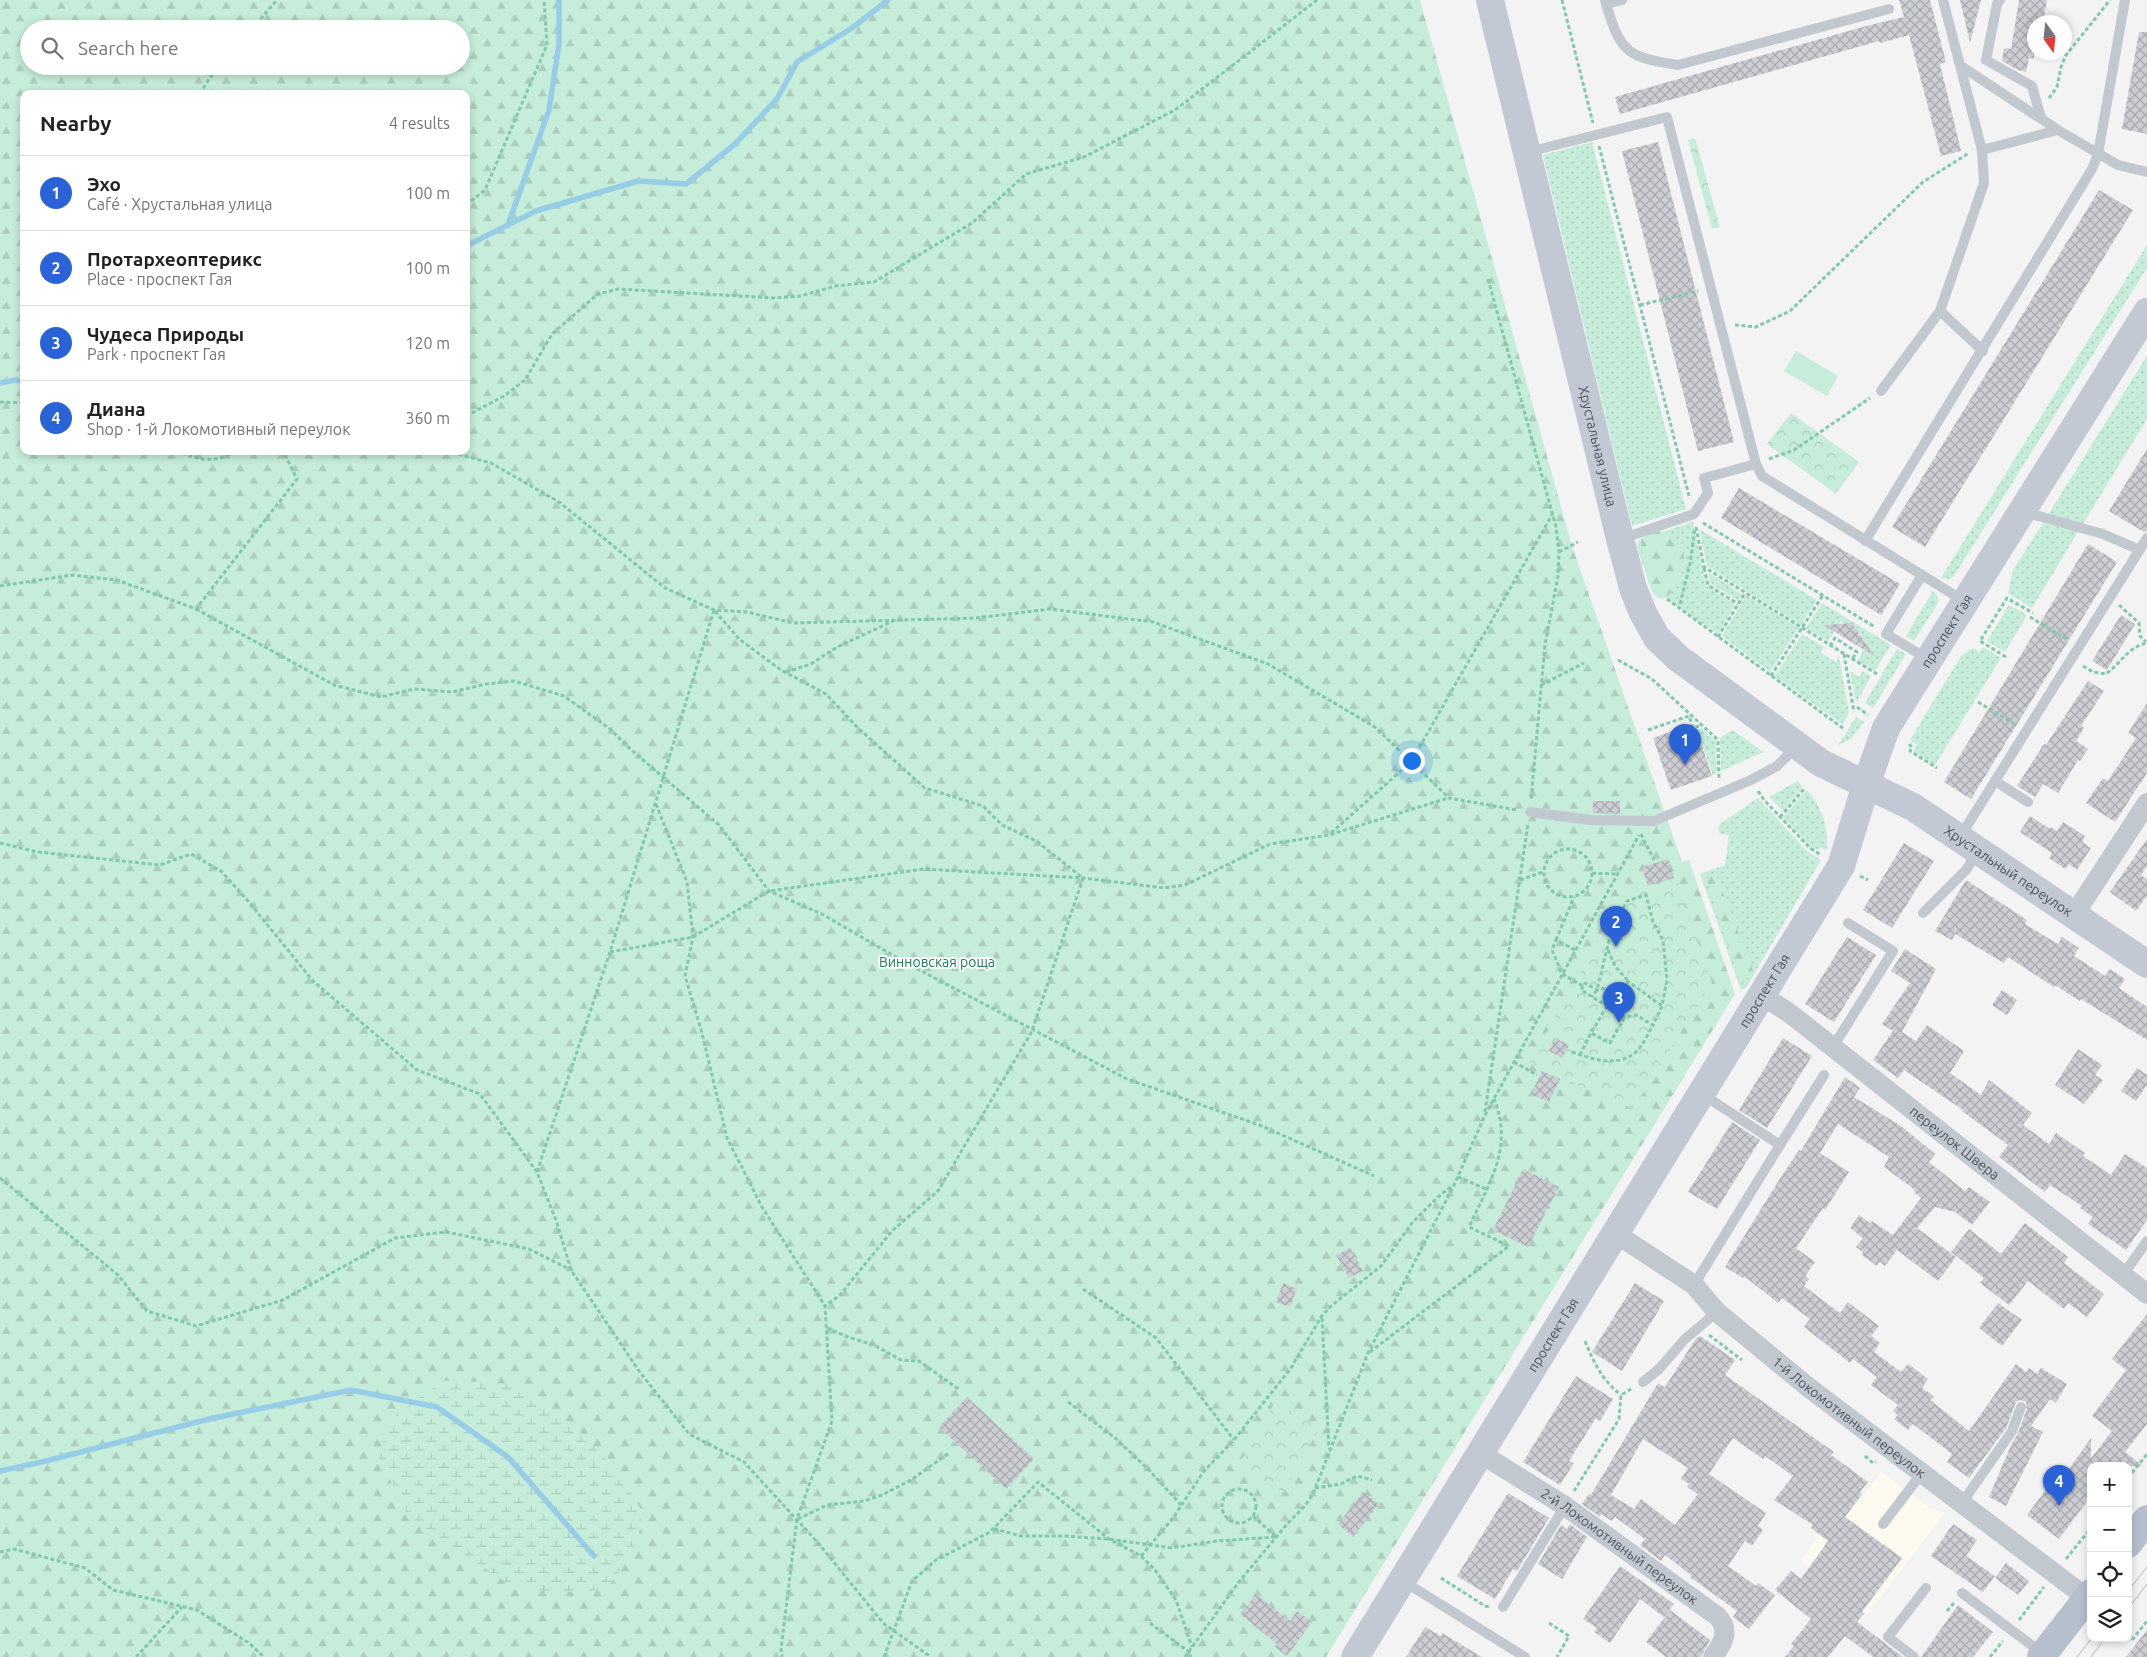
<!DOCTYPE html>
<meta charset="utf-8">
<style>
body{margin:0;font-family:Ubuntu,sans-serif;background:#f2f2f2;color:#202124}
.controls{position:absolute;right:15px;bottom:15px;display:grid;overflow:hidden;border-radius:10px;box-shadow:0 2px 8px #0003}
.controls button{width:45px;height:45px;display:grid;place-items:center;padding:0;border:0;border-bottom:1px solid #e0e0e0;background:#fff;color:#202124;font:25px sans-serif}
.compass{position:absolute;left:2027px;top:15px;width:45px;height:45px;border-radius:50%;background:#fff;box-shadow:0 2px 8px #0003;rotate:165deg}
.you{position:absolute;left:1411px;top:760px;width:18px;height:18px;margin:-12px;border:4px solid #fff;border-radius:50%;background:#1a73e8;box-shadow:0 0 0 8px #1a73e833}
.badge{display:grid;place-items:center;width:32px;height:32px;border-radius:50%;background:#2a63d7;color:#fff;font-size:16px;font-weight:700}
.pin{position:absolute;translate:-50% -41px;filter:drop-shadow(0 1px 2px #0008)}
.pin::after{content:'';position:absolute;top:26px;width:18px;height:15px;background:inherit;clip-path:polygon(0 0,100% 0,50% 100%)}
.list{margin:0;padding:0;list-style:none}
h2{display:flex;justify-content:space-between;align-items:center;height:65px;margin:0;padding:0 20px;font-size:21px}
h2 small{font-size:16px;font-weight:400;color:#757577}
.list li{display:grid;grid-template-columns:32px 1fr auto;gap:15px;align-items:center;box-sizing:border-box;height:75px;padding:0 20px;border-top:1px solid #e0e0e0}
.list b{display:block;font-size:19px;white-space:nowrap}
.list p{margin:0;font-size:16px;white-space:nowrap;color:#757577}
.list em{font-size:16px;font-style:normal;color:#757577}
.icon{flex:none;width:28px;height:28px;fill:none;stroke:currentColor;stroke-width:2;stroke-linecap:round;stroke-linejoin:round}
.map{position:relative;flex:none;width:2147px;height:1657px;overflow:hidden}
.search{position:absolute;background:#fff;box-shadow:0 2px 8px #0003;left:20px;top:20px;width:450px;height:55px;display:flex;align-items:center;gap:12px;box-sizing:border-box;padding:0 18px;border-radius:28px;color:#757577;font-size:19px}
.panel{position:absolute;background:#fff;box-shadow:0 2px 8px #0003;left:20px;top:90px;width:450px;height:365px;border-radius:10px}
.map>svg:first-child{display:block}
.commercial{fill:#fcf9ef}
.grass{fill:url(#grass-dots)}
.forest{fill:url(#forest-firs);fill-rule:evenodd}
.wetland{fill:url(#wetland-marsh)}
.park{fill:url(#park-crowns)}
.garden{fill:#c6edd9}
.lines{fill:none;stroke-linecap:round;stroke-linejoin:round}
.stream{stroke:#97cde6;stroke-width:5.5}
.building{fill:url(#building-cross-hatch);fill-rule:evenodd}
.path{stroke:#81c9ad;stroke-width:3;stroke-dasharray:4 2.5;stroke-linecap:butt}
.lane{stroke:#c2c8d0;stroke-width:10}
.street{stroke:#c2c8d0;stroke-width:20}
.secondary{stroke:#c2c9d4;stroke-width:28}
.primary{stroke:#b5bfce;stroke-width:28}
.tram{stroke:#b5b7bc;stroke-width:1}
.labels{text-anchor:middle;stroke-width:4;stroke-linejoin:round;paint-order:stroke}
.street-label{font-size:14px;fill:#4c535f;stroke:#fff}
.park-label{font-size:14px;fill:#207c58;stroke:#fff}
</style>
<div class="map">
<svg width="2147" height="1657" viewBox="0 0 2147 1657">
<defs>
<pattern id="grass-dots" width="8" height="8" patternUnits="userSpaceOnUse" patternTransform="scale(1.25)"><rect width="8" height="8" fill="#c6edd9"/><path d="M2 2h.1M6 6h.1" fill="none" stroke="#accdbd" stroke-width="1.8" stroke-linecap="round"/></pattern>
<pattern id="forest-firs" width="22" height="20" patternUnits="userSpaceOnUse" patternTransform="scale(1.25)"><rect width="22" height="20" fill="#c6edd9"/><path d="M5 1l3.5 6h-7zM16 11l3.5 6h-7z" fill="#accdbd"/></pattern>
<pattern id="wetland-marsh" width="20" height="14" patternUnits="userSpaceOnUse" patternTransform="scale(1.25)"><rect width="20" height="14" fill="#c6edd9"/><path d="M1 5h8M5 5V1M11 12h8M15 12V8" fill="none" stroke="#accdbd"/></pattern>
<pattern id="park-crowns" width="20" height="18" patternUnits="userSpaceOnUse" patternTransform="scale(1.25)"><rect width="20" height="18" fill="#c6edd9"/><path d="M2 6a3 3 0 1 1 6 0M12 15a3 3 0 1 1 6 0" fill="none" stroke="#accdbd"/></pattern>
<pattern id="building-cross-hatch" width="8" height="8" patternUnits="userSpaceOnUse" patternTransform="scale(1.25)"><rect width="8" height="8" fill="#cdced4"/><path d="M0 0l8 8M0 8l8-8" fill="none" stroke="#a9aaaf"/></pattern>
</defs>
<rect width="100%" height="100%" fill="#f4f3f3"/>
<path class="commercial" d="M1881,1472L1930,1508L1945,1513L1868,1614L1801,1560L1845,1499L1855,1506Z"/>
<g class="grass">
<path d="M1592,142L1686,509L1632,526L1543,155Z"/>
<path d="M2147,245V268L1954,576L1950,579L1941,578Z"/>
<path d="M2147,356V419L2083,524L2048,515Z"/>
<path d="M1693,522L1706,585L1735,605L1718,634C1688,612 1652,594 1640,557C1638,551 1636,544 1640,539Z"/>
<path d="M2043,523L2078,532L2032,608L2008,593L2013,570Z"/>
<path d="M1699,529L1817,600L1801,625L1707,566Z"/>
<path d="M1708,572L1742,594L1738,601L1710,583Z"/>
<path d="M1933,591L1937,596L1938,603L1914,641L1906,636Z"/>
<path d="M1746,595L1799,628L1770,672L1722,636Z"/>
<path d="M1822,603L1891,645L1875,671L1858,660L1865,648L1857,643L1862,634L1841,621L1828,641L1806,628Z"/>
<path d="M2009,605L2027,615L2005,652L1987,641Z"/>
<path d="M1802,634L1824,647L1821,653L1836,662L1839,656L1849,713L1842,724L1775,676Z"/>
<path d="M1983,647L2001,658L1935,765L1913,751L1917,745L1910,740L1961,656L1973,648L1980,652Z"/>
<path d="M1897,649L1906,654L1873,708L1865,703Z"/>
<path d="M1850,671L1859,677L1863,671L1871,676L1856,703Z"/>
<path d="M1856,717L1864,722L1851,739L1838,745Z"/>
<path d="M1702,728L1716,742L1717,773L1713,775L1701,742H1698L1694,731Z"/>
<path d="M1733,730L1763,752L1721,771L1720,738Z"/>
<path d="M1798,781L1803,787L1783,811L1769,797Z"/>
<path d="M1807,790C1822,807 1829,827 1827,851L1820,847L1818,850L1811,847L1783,817Z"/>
<path d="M1758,798L1807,851L1821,860L1746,988L1741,990L1700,874L1725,865L1729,835L1720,834L1718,829L1720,824Z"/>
</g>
<g class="forest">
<path d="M0,0H1420L1572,546L1682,862L1689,860L1735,994L1326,1657H0ZM29,29H461V66H29ZM24,94H466V451H24Z"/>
<path d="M1660,531C1668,534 1679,539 1682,547C1689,560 1676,593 1663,599C1659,598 1656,597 1653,593C1648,585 1638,546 1642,539C1646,532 1654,532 1660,531Z"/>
<path d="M1713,874L1717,878L1752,966L1753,974L1749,978L1740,977L1736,970L1708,884L1707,878Z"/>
</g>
<path class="wetland" d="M444,1380L509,1384L578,1430L616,1470L642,1511L638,1541L609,1586L589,1592L543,1591L507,1583L409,1517L378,1457L391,1419Z"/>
<g class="park">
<path d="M1695,138L1720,227L1712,229L1688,140Z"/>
<path d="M1791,413L1859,462L1836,494L1767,444Z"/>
<path d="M1676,879L1712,982L1633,1109L1529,1064L1623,895Z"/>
<path d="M1275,1402L1320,1427L1283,1492L1238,1466Z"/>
</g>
<path class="garden" d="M1796,351L1838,376L1827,396L1784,371Z"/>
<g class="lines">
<g class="stream">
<path d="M508,225L549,110L559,44V0"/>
<path d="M466,246L536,211L638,181L686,184L735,144L777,99L797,62L852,28L888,0"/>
<path d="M0,383L15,380L24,381"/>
<path d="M0,1471L46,1461L209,1419L351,1390L437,1407L508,1457L594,1556"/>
</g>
</g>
<g class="building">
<path d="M1899,0H1930L1946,62L1940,64L1961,151L1941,156L1909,35L1880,43L1879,41L1620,114L1615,97L1866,26L1904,17Z"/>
<path d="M1960,0H1981L1970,43Z"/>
<path d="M2019,0H2047L2043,22H2034V59L2029,58L2026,72L2018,70L2002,61L2004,48L2011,49Z"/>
<path d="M2139,32H2147V134L2122,129Z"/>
<path d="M1658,142L1734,442L1698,451L1622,151Z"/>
<path d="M2099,190L2133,210L1925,547L1892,527Z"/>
<path d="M2147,449V531L2144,532L2109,511Z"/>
<path d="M1739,488L1900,584L1881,615L1721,518Z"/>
<path d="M2088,544L2117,562L1971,799L1944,782Z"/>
<path d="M2121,615L2135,624L2107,670L2092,661Z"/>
<path d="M1852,623L1874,656L1824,625Z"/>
<path d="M2088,681L2104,691L2081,726L2084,728L2076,741L2088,749L2080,761L2078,760L2058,793L2043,784L2035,797L2017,786L2044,744L2046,745Z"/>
<path d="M2147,703V773L2115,822L2086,803L2103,778L2108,781L2136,738L2128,733Z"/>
<path d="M1691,724L1697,744L1701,743L1712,776L1671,790L1653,738Z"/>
<path d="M1593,801H1620V814L1593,813Z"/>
<path d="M2030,816L2050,829L2051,827L2057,831L2063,822L2085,836L2082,842L2091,848L2077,870L2069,864L2065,869L2049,858L2052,853L2020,832Z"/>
<path d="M2147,839V866L2141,875L2147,879V896L2136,911L2110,892Z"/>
<path d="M1904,843L1934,861L1892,928L1863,910Z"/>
<path d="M1668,859L1674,878L1648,886L1642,867Z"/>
<path d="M1966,880L2027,920L2025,924L2058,944L2062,937L2079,948L2074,956L2105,976L2110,969L2125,979L2119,988L2147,1007V1040L2081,999L2080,1001L2055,985L2054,987L2008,957L2004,963L1955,934L1952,940L1935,931Z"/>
<path d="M1847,937L1876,955L1834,1022L1805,1004Z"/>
<path d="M1905,949L1936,969L1902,1032L1916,1041L1927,1025L1964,1051L1950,1073L1981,1095L1989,1080L2032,1113L2023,1125L2049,1144L2056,1133L2085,1153L2083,1156L2111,1175L2125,1154L2147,1168V1220L2126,1250L2088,1224L2093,1217L2080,1208L2082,1206L2050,1185L2045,1192L1999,1157L2008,1145L1962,1111L1963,1110L1904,1070L1898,1078L1873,1060L1893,1031L1882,1024L1910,983L1891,971Z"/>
<path d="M2002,990L2017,1000L2007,1015L1992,1005Z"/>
<path d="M1555,1038L1569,1045L1562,1058L1549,1051Z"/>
<path d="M1783,1038L1812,1056L1767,1128L1739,1110Z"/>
<path d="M2078,1049L2102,1065L2095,1075L2103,1080L2084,1104L2055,1085Z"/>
<path d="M2137,1068L2147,1075V1085L2136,1101L2121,1091Z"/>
<path d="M1542,1071L1560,1079L1549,1102L1531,1094Z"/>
<path d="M1845,1077L1860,1088L1854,1097L1901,1126L1935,1154L1929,1162L1965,1191L1969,1187L1990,1202L1972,1225L1955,1212L1935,1207L1917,1228L1956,1257L1938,1281L1897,1250L1885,1266L1880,1262L1877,1266L1862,1255L1863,1252L1856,1247L1863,1238L1850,1228L1859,1215L1870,1223L1872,1221L1893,1235L1921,1198L1914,1192L1915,1190L1884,1167L1889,1157L1838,1124L1820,1153L1849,1172L1825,1210L1823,1208L1796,1248L1815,1262L1805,1276L1809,1279L1804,1286L1840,1313L1848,1302L1879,1326L1871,1336L1880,1343L1874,1352L1901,1372L1908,1364L1928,1379L1922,1388L1934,1396L1930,1400L1969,1431L2016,1364L2026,1372L2029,1368L2037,1374L2041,1368L2067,1384L2056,1403L2050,1399L2031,1426L2043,1432L2006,1506L1989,1497L2012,1443L2018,1433L2027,1409L2026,1402L2020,1400L2016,1402L2006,1428L1969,1478L1947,1462L1952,1454L1913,1424L1908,1430L1894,1419L1898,1415L1893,1411L1898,1405L1871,1385L1877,1377L1853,1359L1850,1363L1804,1327L1810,1319L1782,1298L1778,1303L1744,1276L1743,1278L1725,1267L1781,1177L1799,1150L1801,1151Z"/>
<path d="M1732,1122L1760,1140L1717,1209L1688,1192Z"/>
<path d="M1523,1169L1559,1187L1528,1247L1493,1230Z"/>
<path d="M2025,1223L2068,1257L2064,1263L2104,1294L2087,1317L2068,1303L2064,1309L2028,1281L2009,1305L1980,1283L1984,1278L1951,1252L1969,1229L2001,1254Z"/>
<path d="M1350,1248L1363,1271L1349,1278L1336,1255Z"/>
<path d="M1283,1283L1297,1289L1290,1307L1276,1302Z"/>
<path d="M1635,1283L1664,1301L1622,1371L1592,1352Z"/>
<path d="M1998,1303L2022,1320L2002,1346L1979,1328Z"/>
<path d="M2147,1314V1424L2125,1452L2143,1466H2091V1496L2059,1539L2027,1515L2061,1469L2066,1473L2091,1438V1458L2112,1431L2092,1416L2126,1370L2112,1359Z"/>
<path d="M1700,1336L1735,1360L1725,1375L1834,1452L1831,1455L1868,1482L1860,1492L1862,1494L1845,1517L1902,1558L1862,1612L1864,1614L1857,1622L1903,1657H1873L1845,1636L1828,1657H1785L1794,1646L1791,1644L1811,1619L1775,1590L1791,1571L1801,1579L1828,1541L1811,1528L1813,1525L1774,1500L1793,1476L1765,1456L1763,1459L1733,1438L1709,1474L1766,1513L1758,1526L1763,1530L1752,1546L1745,1541L1728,1566L1756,1586L1758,1583L1775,1595L1749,1629L1733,1617L1737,1611L1690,1577L1692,1576L1665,1555L1661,1561L1640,1545L1645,1539L1615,1517L1612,1521L1601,1514L1600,1517L1582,1504L1589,1494L1591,1495L1658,1383L1665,1387L1695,1340ZM1643,1439L1688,1468L1681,1479L1689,1484L1687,1487L1698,1494L1675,1525L1641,1499L1634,1509L1611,1495Z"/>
<path d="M1576,1376L1613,1399L1600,1421L1596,1418L1569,1461L1574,1463L1560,1485L1523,1462Z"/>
<path d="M967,1397L1034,1459L1006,1489L939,1427Z"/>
<path d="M1363,1492L1379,1504L1353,1537L1338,1524Z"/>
<path d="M1508,1493L1549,1518L1517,1571L1513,1569L1495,1599L1457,1576Z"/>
<path d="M1570,1524L1587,1537L1562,1579L1538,1564L1561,1525L1567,1529Z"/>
<path d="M1953,1524L1977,1540L1966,1556L1995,1576L1983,1592L1931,1556Z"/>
<path d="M2006,1563L2029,1581L2018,1595L1995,1578Z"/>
<path d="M1620,1566L1674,1604L1664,1617L1640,1599L1610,1643L1594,1632L1597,1628L1583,1619Z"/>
<path d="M1256,1594L1290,1621L1297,1611L1312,1622L1287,1656L1275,1647L1277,1644L1240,1614Z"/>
<path d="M1958,1605L1993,1632L1973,1657H1921Z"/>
<path d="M1670,1610L1710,1640L1701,1657H1666L1646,1642Z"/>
<path d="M1425,1627L1441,1636L1442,1633L1482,1657H1406Z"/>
<path d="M2147,1630V1657H2126Z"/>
</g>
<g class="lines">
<g class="path">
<path d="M1562,0L1593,123"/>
<path d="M252,29L277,0"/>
<path d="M200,94L209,79L220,66"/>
<path d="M2049,98L2057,87L2061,67L2066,55L2110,0"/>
<path d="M1599,146L1689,496"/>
<path d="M466,205L485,190L547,45L544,0"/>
<path d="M1488,279L1556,527L1559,552L1558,576L1545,645L1531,800"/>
<path d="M1640,305L1698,291"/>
<path d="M1735,325L1756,327L1790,311L1923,182L1969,153"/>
<path d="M0,402L24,403"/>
<path d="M466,416L504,396L525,380L552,334L598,294L618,289L774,298L800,296L836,286L874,282L972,223L1026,174L1084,157L1175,110L1317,0"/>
<path d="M176,451C197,459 214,465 235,451"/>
<path d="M446,451L491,463L559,502L665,588L714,610L747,612L793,623L976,618L1050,609L1153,622L1268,664L1375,727L1449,798L1517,810"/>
<path d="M1769,459L1794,450L1870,398"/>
<path d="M1703,523L1875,627"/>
<path d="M1696,527L1704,567L1877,674"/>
<path d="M1559,552L1578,542"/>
<path d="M1704,568L1708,585L1738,604"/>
<path d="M0,586L72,575L117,580L196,609L297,479L283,451"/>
<path d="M1667,599L1844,729"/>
<path d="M1680,604L1690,564L1695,528"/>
<path d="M2119,605L2139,623L2140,636L2146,642"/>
<path d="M196,609L334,685L381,697L414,689L452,692L486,684L514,681L564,696L610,729L628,747L719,825L769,891L822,914L906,963L1127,1079L1262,1126L1374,1176"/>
<path d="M714,610L610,952L537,1172L557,1223L571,1270L639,1371L689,1434L744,1462L819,1544L883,1623L931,1657"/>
<path d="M715,611L739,639L781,670L826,694L858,728L925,788L983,806L1002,825L1036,841L1083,878L1032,1031L938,1191L892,1231L840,1295L825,1306"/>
<path d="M2030,617L2068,640"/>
<path d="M1718,637L1745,593"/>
<path d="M1830,646L1835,638L1857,652L1852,659"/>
<path d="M1844,654L1854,712"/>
<path d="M2006,657L1980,641L2007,598L2033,613"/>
<path d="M1618,660L1652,679L1718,740L1719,779"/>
<path d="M2083,666L2093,672L2106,674C2121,663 2128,647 2147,643"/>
<path d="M786,672L811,664L837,647L893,621"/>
<path d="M1771,676L1823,595"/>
<path d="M1541,685L1584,663"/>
<path d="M1978,702L2016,725"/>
<path d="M1857,707L1868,715"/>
<path d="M1648,730L1689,716L1693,728L1702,725"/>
<path d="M1909,744L1912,747L1910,751L1937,768"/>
<path d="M1758,791L1764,800L1810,848L1821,855"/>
<path d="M656,804L687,882L693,937L685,976L702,1033L727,1138L762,1207L825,1306L832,1421L797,1519L781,1649L782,1657"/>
<path d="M1780,817L1805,788"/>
<path d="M1331,833L1411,762L1552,515"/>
<path d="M1641,834L1654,860"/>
<path d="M0,843L38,852L160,865L191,854L221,871L248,901L313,981L417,1070L480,1094L537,1172"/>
<circle cx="1568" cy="873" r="24"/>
<path d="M1592,873L1616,874"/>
<path d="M1860,876L1868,880"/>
<path d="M1520,880L1543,872"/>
<path d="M1556,940L1574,897"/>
<path d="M1575,950L1556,940L1552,950L1562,974L1583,986L1585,983L1597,990L1629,982L1662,1006"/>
<path d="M1608,950L1615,966L1629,982"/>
<path d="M610,952L693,937L769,891L924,869L1083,878L1164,888L1185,885L1270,844L1329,835L1448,798"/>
<path d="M1583,986L1581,990L1625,1017L1636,1015L1653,1025L1662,1006L1667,980L1663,940L1653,922L1646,895L1627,901L1612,928L1597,990L1592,997"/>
<path d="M1607,1006L1591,1033L1610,1043L1625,1017"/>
<path d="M1572,1052C1592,1059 1617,1068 1636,1052C1643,1045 1648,1034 1653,1025"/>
<path d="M1580,1055L1591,1033"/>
<path d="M1514,1062L1537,1075"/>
<path d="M1485,1112L1528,824"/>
<path d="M1458,1177L1486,1189"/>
<path d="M0,1178L118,1275L147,1311L196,1326L283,1300L395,1238L446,1232L529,1249L571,1270"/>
<path d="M1083,1289L1156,1338L1234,1440"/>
<path d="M1322,1318L1329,1449"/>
<path d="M827,1328L848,1337L874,1345L901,1360L919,1361L960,1390"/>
<path d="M1709,1335L1742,1360"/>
<path d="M1585,1341C1594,1363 1602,1380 1621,1395"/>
<path d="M1370,1352L1509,1246L1469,1227C1489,1183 1514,1148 1494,1099"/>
<path d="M1068,1402L1115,1438L1148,1469L1182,1506"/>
<path d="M1865,1456L1873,1463L1876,1462"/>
<path d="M2128,1478L2147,1454"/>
<path d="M1315,1488L1341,1484L1357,1476L1372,1480"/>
<circle cx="1239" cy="1506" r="17"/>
<path d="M1574,1491L1619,1419L1621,1395L1631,1389"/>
<path d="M1253,1516L1275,1536"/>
<path d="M798,1519L827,1505L864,1501L882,1495L911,1480L949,1453"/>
<path d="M994,1529L1021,1536H1063L1109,1539L1172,1548L1217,1541L1275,1537"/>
<path d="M0,1552L14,1549L85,1568L113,1590L197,1610L249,1643L264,1657"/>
<path d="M1141,1556L1173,1518L1204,1471L1234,1440L1291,1368L1321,1317L1331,1306L1381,1266L1412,1223L1438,1197L1453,1185"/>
<path d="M2066,1559L2091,1528"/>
<path d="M1441,1578L1485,1606L1490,1607"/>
<path d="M1947,1611L1954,1603"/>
<path d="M2019,1620L2044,1587"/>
<path d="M1150,1623L1189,1652L1191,1657"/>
<path d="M1549,1623L1569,1636L1557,1657"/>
<path d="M2132,1640L2147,1621"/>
<path d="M136,1657L182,1607"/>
<path d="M884,1657L912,1581L936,1560L990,1532L1038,1482L1109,1539L1141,1556L1156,1571L1176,1600L1192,1647"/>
<path d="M1185,1657L1238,1583L1288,1523L1304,1507L1313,1494L1368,1353L1455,1183L1485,1115L1639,835"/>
<path d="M1990,1657L2003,1641"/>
</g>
<g class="lane">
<path d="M1605,0L1606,4L1622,0"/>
<path d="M2000,0L1997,4L1986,60L2032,86L2041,118"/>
<path d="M1606,4C1621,54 1628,57 1678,65L1889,9"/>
<path d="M1961,66L2058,130L2118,165L2147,172"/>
<path d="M1982,150L2058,130"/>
<path d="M1528,152L1667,117L1756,464L1704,478L1708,493L1694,514L1621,539"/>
<path d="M1940,311L1983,351"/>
<path d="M1881,391L1940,311L1984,183L1982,150L1943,0"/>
<path d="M1756,464L1762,476L1964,601"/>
<path d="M2024,512L2103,534L2140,550"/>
<path d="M1865,541L2092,169L2098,154L2125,0"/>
<path d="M1922,575L1886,634L1928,659"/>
<path d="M1995,781L2028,802"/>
<path d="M1530,812L1591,820L1654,821L1751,780L1777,766L1796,747"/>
<path d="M1960,837L2147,538"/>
<path d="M1923,913L1966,870L1978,851"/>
<path d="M1833,1047L1893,951L1848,923"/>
<path d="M1780,1145L1824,1075"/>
<path d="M2123,1275L2147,1241"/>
<path d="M1694,1285L1780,1145L1702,1094"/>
<path d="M1643,1382L1659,1369L1685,1339L1717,1312"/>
<path d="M1962,1503L2012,1431L2021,1407"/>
<path d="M1883,1524L1922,1473"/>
<path d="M1403,1581L1525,1657"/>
<path d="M1962,1593L2042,1653"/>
<path d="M1503,1607L1565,1506"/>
<path d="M1914,1657L1888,1637L1926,1588"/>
</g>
<g class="street">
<path d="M2074,915L2147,803"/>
<path id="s1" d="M1761,995L1788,1012L2147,1294"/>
<path id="s2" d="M1615,1233L1694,1285L1717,1312L1808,1387L2087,1598"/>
<path id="s3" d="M1480,1453L1565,1506L1717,1616C1731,1630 1723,1643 1713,1657"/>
</g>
<g class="secondary">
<path id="s4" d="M1490,0L1620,539L1633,588L1643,613L1657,638L1678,658L1821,763L1913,807L2147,964"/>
<path id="s5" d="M1355,1657L1841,866L1866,785L1886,728L2147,312"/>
</g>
<g class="primary">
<path d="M2128,1544L2147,1519"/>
<path d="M2041,1657L2091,1593"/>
</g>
<g class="tram">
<path d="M2128,1591L2147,1567"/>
<path d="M2128,1609L2147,1584"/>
<path d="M2077,1657L2092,1638"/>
<path d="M2091,1657L2105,1638"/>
</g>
</g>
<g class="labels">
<g class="street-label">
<text dy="5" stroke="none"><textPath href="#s4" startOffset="459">Хрустальная улица</textPath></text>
<text dy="5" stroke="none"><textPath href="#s5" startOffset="1188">проспект Гая</textPath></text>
<text dy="5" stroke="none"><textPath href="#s4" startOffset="1084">Хрустальный переулок</textPath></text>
<text dy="5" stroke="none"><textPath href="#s5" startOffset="782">проспект Гая</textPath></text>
<text dy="5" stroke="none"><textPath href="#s1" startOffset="244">переулок Швера</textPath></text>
<text dy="5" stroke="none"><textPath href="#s5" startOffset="378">проспект Гая</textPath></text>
<text dy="5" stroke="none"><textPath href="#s2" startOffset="299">1-й Локомотивный переулок</textPath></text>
<text dy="5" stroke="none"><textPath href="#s3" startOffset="168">2-й Локомотивный переулок</textPath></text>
</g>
<g class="park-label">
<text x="937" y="967">Винновская роща</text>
</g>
</g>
</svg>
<div class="controls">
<button>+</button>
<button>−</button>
<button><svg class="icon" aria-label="locate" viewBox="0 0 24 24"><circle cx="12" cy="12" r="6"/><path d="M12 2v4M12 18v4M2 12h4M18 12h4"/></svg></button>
<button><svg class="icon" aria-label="layers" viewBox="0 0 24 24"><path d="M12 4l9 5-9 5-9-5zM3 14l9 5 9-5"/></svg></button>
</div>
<svg class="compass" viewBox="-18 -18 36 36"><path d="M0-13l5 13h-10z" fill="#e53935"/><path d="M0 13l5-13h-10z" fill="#757577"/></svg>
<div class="you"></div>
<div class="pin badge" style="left:1685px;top:765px">1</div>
<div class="pin badge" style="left:1616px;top:947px">2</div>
<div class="pin badge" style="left:1619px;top:1023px">3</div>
<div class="pin badge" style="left:2059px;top:1506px">4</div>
<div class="search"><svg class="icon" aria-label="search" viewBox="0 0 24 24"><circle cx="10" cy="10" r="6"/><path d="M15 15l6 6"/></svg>Search here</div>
<section class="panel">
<h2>Nearby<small>4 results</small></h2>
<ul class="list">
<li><span class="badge">1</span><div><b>Эхо</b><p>Café · Хрустальная улица</p></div><em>100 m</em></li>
<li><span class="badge">2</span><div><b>Протархеоптерикс</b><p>Place · проспект Гая</p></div><em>100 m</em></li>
<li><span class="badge">3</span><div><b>Чудеса Природы</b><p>Park · проспект Гая</p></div><em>120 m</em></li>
<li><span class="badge">4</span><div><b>Диана</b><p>Shop · 1-й Локомотивный переулок</p></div><em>360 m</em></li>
</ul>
</section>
</div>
